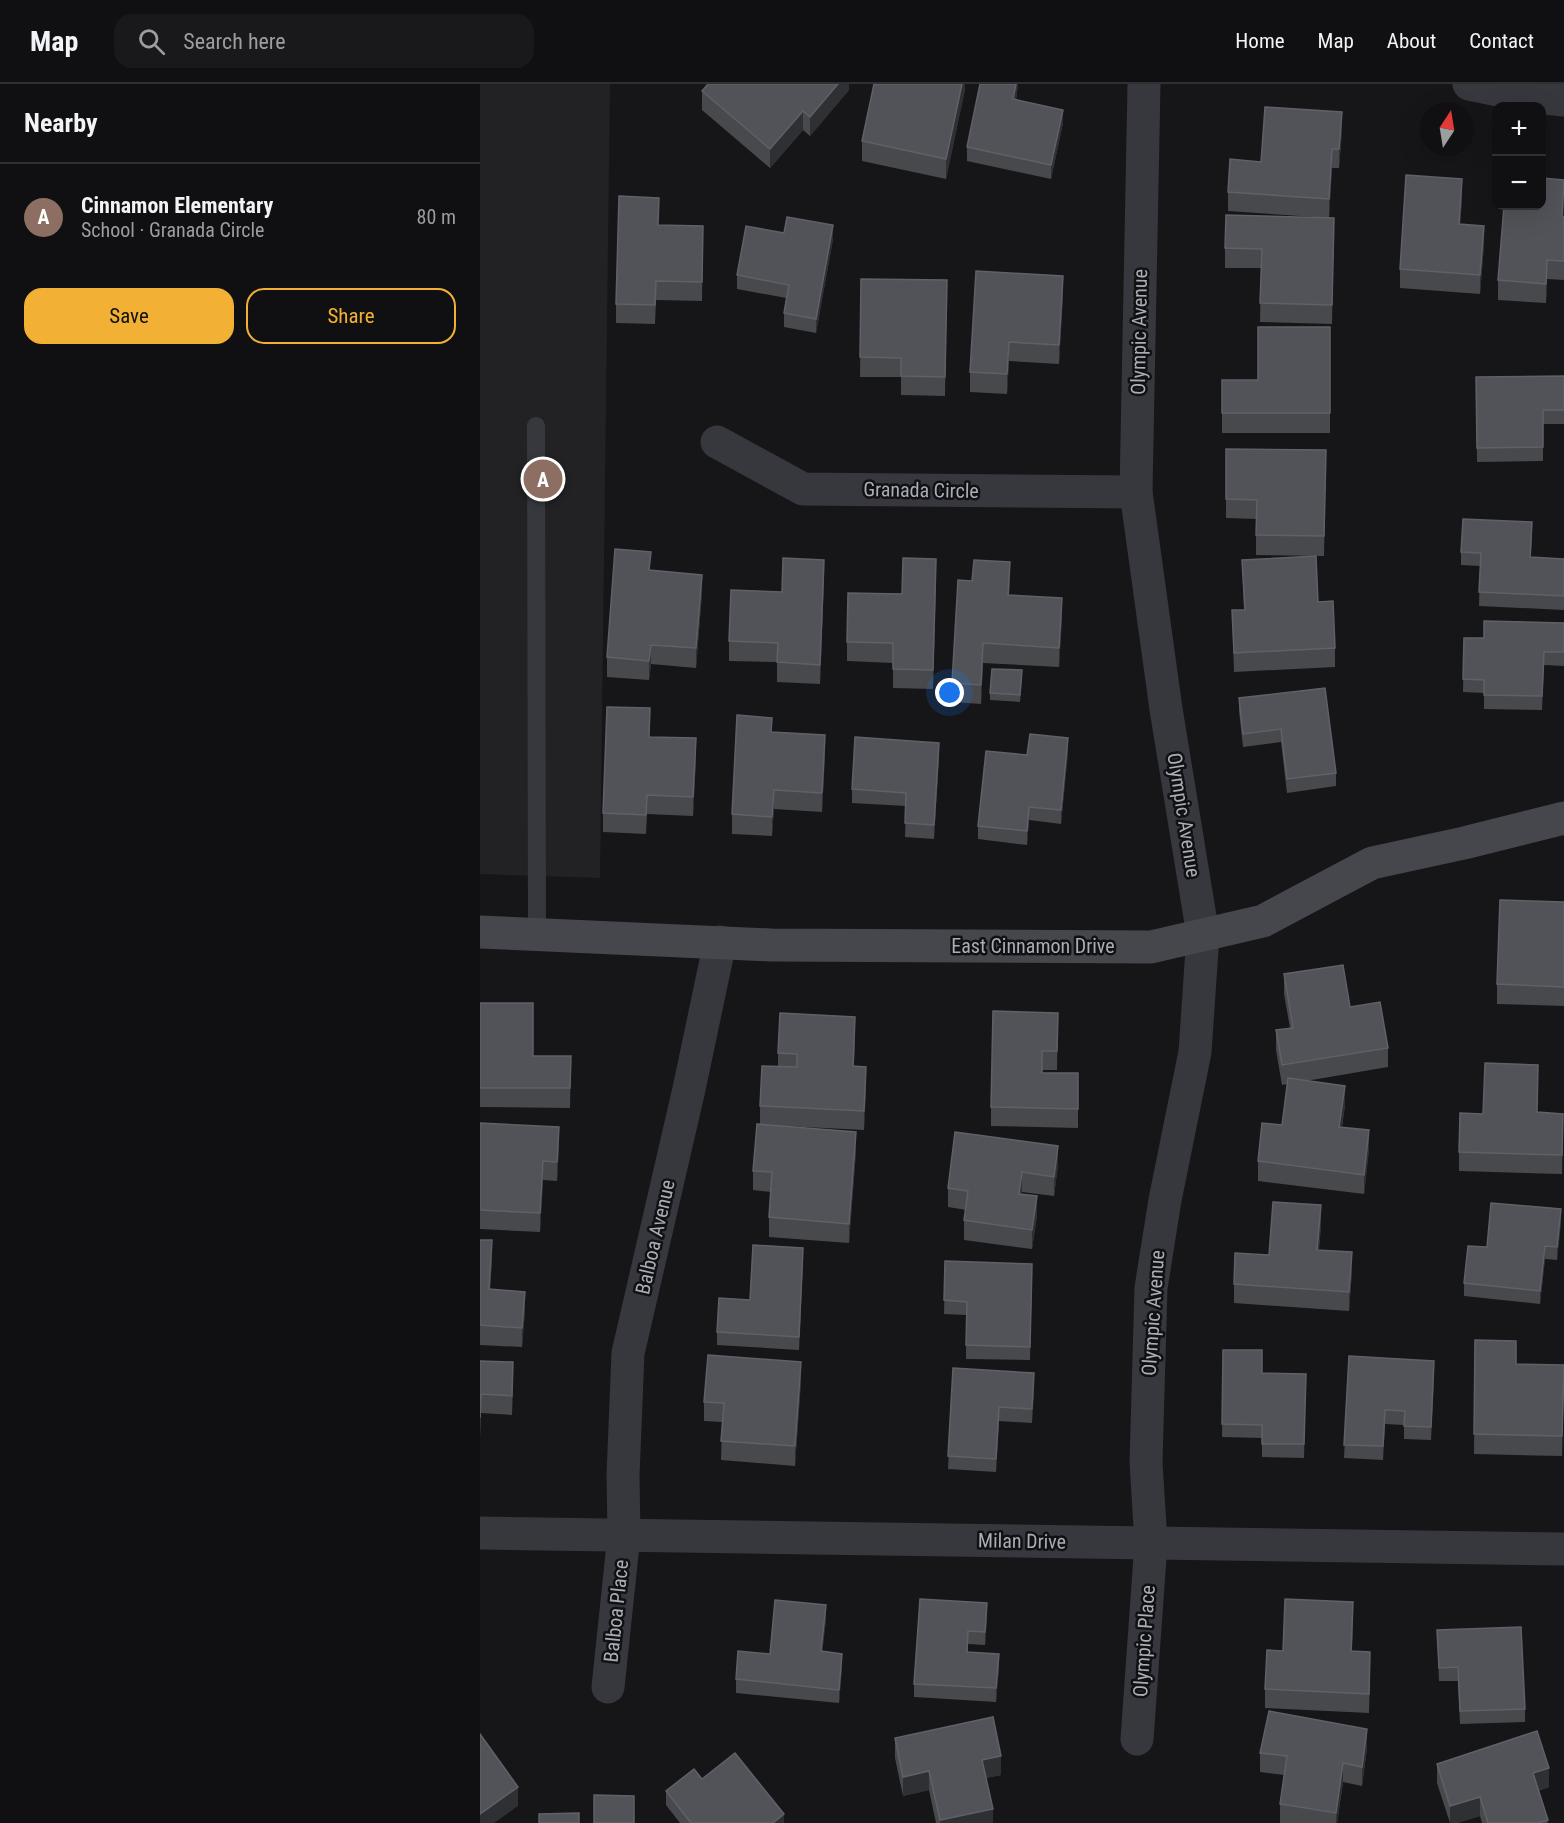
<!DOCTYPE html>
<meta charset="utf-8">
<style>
body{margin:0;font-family:"Roboto Condensed",sans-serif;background:#19191b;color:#f1f3f6}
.controls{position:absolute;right:18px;top:18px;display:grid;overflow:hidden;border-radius:12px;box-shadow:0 6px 24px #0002}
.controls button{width:54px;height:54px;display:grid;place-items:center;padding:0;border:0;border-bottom:2px solid #303032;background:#101012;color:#f1f3f6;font:30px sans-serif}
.compass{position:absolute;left:940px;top:18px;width:54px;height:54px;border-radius:50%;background:#101012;box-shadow:0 6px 24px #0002;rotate:12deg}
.you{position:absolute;left:470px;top:609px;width:21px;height:21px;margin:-15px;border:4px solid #fff;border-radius:50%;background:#1a73e8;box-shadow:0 0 0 9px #1a73e833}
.badge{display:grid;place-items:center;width:39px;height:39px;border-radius:50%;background:#f2b134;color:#fff;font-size:20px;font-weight:700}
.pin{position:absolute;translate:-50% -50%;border:3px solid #fff;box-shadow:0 2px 6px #0006}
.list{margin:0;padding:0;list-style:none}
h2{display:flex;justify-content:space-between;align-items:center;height:78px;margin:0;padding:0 24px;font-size:26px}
h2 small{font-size:20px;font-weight:400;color:#9c9d9f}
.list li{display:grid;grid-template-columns:39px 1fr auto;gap:18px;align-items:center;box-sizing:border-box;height:108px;padding:0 24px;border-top:2px solid #303032}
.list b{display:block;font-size:22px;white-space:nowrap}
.list p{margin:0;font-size:20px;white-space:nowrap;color:#9c9d9f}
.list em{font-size:20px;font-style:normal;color:#9c9d9f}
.actions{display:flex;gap:12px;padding:18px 24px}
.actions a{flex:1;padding:14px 0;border:2px solid #f2b134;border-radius:18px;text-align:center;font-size:21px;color:#f2b134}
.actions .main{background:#f2b134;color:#111}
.icon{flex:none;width:33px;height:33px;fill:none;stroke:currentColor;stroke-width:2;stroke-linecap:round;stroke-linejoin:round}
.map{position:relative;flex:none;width:1084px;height:1739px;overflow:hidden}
header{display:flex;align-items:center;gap:36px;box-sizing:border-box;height:84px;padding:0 30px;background:#101012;border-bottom:2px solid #303032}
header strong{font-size:28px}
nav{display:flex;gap:33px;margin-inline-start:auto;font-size:21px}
.search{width:420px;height:54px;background:#19191b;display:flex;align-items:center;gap:15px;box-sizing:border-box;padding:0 21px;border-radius:18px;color:#9c9d9f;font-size:22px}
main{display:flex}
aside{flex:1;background:#101012}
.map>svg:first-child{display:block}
.built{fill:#222225}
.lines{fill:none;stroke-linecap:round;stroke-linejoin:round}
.lane{stroke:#37383d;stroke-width:18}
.street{stroke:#37383d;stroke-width:33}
.secondary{stroke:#45474d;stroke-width:33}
.wall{fill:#47494d}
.shaded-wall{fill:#2f3033}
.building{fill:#525359;stroke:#5f6168;stroke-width:1.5}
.labels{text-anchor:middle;stroke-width:5;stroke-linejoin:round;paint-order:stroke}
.street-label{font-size:20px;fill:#a8adb8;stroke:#111113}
</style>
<header>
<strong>Map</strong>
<div class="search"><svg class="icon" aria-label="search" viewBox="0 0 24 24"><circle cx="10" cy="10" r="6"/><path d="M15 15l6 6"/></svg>Search here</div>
<nav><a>Home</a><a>Map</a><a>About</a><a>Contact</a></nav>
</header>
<main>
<aside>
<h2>Nearby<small></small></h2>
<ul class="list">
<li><span class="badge" style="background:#8d6e63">A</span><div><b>Cinnamon Elementary</b><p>School · Granada Circle</p></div><em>80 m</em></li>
</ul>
<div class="actions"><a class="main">Save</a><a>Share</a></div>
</aside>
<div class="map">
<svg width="1084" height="1739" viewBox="0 0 1084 1739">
<rect width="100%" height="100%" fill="#161618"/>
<path class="built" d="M0,0H130L120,794L0,790Z"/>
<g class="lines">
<path class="lane" d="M56,342L57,851"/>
<g class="street">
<path d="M989,0L1048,12L1084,16"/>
<path d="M237,358L323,405L656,408"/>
<path d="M0,1449L1084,1465"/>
<path d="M128,1603L144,1451L143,1392L148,1269L209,1005L240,858"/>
<path d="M657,1655L671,1459L666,1378L671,1204L685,1116L715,968L723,851L686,625L656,408L664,0"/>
</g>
<path class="secondary" d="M0,848L291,861L671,863L783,837L892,779L984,759L1084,734"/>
</g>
<g class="wall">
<path d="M369,0V6L330,52L323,46L290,84L222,26V7Z"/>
<path d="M485,0V5L466,95L382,77V57Z"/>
<path d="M538,0L536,16L583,39L571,95L487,77V63Z"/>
<path d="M862,47L859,84H852L849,134L748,127V108L781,78Z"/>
<path d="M1084,96L1083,133H1084V196L1067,195L1066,219L1018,216V196Z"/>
<path d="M982,115L980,140L1004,161L1000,210L920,204V185Z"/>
<path d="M854,134L852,240L780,238L781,184H745V164Z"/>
<path d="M178,141L223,142L222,217L176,216L175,240L136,239V220Z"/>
<path d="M304,149L353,155L336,249L304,243V229L306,214L257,205V191Z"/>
<path d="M381,195L467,196L465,312L421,311V293H380Z"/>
<path d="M583,211L579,280L529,277L527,310L490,308V288Z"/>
<path d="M850,243V349H742V296H778Z"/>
<path d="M1084,292V340H1063V377L997,378L996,293Z"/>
<path d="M746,365L846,366L844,472L776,471V435L746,434Z"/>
<path d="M1052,452L1051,473L1084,475V526L999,522L1000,482L981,481V468Z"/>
<path d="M762,476L838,518L855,564V583L754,588L752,526H764Z"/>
<path d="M171,487L222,510L216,584L171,580L169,596L127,593V573Z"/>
<path d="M456,494L453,605L413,604V579L367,577V558L422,510Z"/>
<path d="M344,495L340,600L297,598V578L249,577V557L302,508Z"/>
<path d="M492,497H530L529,511L582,533L579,583L503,579L501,620L472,618V599Z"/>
<path d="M1084,539V582L1064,581L1062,626L1004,625V609L983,608L984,554H1004Z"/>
<path d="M542,593L540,618L510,616V609Z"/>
<path d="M845,604L856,689V702L807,709L801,658L763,663L759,627V614Z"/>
<path d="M292,648L345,671L342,728L294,725L292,752L252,750V730Z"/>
<path d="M170,653L216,674L213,732L167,730L166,750L123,748V729Z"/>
<path d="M588,668L581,740L549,736L547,761L498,755V742L547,671Z"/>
<path d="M459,672L454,755L425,753L426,722L372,719V705Z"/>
<path d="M1084,818V922L1017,920V900Z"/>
<path d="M804,890L870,923L908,964V983L826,997L865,1021L862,1043L889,1065L884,1110L778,1097V1077L802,1041L807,1000L802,1001L796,966V946L810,944L804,910Z"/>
<path d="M0,919L53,972H91L90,1024L0,1023Z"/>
<path d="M578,929L577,986H562V989H598V1044L511,1042V1023Z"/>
<path d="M375,952L374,982L386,1002L384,1046L304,1042L376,1067L369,1159L289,1153V1133L291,1108L273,1106V1087L280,1040V1022L298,982V969Z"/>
<path d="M1057,1028L1083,1049L1082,1090L979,1087V1068L1003,1030Z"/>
<path d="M0,1039L79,1062L77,1097L63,1096L60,1148L0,1145Z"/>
<path d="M578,1081L574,1112L542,1108L541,1110L557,1132L552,1165L484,1156V1136L486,1126L468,1123V1104Z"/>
<path d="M1081,1138L1077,1176L1065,1175L1060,1220L984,1212V1199L1007,1163Z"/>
<path d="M841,1141L839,1166L872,1187L869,1227L754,1219V1200L789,1171Z"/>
<path d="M0,1156L12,1176L10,1205L45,1227L42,1263L0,1261Z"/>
<path d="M465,1177L552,1193L550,1276L486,1275V1231L464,1230Z"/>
<path d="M323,1178L319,1266L237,1261V1248L270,1216Z"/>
<path d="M995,1256L1036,1280L1084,1300L1082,1372L994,1370Z"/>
<path d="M743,1266L782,1289L826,1290L824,1374L782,1373V1354L742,1353Z"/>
<path d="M869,1272L954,1290L951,1356L924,1355V1341L905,1340L903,1376L864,1374Z"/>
<path d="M0,1277L33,1298L32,1331L1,1329L0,1353Z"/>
<path d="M473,1284L554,1302L552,1339L519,1337L516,1388L468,1385Z"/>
<path d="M321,1297L315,1382L241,1376L242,1338L224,1337V1318Z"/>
<path d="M440,1515L507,1533L505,1561L488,1560V1568L519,1583L516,1618L434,1613V1600Z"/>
<path d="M346,1535L342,1567L362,1583L359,1619L256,1609V1595L290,1570Z"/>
<path d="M873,1538L872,1567L890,1587L889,1629L785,1624V1605L803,1567Z"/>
<path d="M957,1546L1045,1625V1638L980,1640L978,1597H959Z"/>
<path d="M415,1654L521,1691L506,1694L513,1739H456L449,1706L423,1712L415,1674Z"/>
<path d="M887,1664L882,1702L863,1698L857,1739H800V1720L804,1691L780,1688V1669Z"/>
<path d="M957,1680L1069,1703L1058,1707L1068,1739H1002L1000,1732L977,1739H970L957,1699Z"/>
<path d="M222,1695L304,1739H200L186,1721V1707Z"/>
</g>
<g class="shaded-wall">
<path d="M358,0H369V6L330,52V33Z"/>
<path d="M482,0H485V5L466,95V75Z"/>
<path d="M536,0H538V3L533,29V15Z"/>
<path d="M583,26V39L571,95V81Z"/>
<path d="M323,27V46L290,84V65Z"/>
<path d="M862,28V47L859,84V65Z"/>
<path d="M852,65V84L849,134V115Z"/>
<path d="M982,95V115L979,159V140Z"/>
<path d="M1084,104V123L1082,152V132Z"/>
<path d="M353,141V155L336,249V235Z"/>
<path d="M1004,142V161L1000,210V191Z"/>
<path d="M1067,176V195L1066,219V200Z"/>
<path d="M583,192V211L579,280V261Z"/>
<path d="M529,258V277L527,310V290Z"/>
<path d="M456,475V494L453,605V586Z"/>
<path d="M344,476V495L340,600V581Z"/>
<path d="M530,478V497L528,530V511Z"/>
<path d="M222,491V510L216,584V564Z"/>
<path d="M582,514V533L579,583V564Z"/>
<path d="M503,559V579L501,620V601Z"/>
<path d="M171,561V580L169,596V577Z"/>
<path d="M345,651V671L342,728V709Z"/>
<path d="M216,654V674L213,732V713Z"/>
<path d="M588,654V668L581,740V726Z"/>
<path d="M459,659V672L454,755V741Z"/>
<path d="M294,706V725L292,752V733Z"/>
<path d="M549,723V736L547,761V747Z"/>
<path d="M375,933V952L373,1001V982Z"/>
<path d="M386,983V1002L384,1046V1027Z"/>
<path d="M865,1002V1021L859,1062V1043Z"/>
<path d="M79,1043V1062L77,1097V1078Z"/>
<path d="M889,1046V1065L884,1110V1091Z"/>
<path d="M376,1048V1067L369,1159V1140Z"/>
<path d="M578,1062V1081L574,1112V1093Z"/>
<path d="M63,1077V1096L60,1148V1129Z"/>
<path d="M542,1088V1108L539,1129V1110Z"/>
<path d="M557,1112V1132L552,1165V1146Z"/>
<path d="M841,1121V1141L837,1185V1166Z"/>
<path d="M1081,1125V1138L1077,1176V1163Z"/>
<path d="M12,1156V1176L9,1225V1205Z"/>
<path d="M1065,1162V1175L1060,1220V1207Z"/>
<path d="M323,1164V1178L319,1266V1253Z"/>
<path d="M872,1168V1187L869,1227V1208Z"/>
<path d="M45,1208V1227L42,1263V1244Z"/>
<path d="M954,1277V1290L951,1356V1343Z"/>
<path d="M33,1278V1298L32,1331V1312Z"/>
<path d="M321,1278V1297L315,1382V1362Z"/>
<path d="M554,1289V1302L552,1339V1325Z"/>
<path d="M1,1310V1329L0,1353V1334Z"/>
<path d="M519,1323V1337L516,1388V1375Z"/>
<path d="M873,1518V1538L871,1587V1567Z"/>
<path d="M507,1519V1533L505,1561V1548Z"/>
<path d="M346,1521V1535L341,1581V1567Z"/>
<path d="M890,1568V1587L889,1629V1610Z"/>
<path d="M362,1570V1583L359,1619V1606Z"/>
<path d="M519,1570V1583L516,1618V1604Z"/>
<path d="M887,1645V1664L882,1702V1683Z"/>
<path d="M521,1672V1691L502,1695V1676Z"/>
<path d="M863,1679V1698L857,1739H856V1729Z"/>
<path d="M1069,1684V1703L1053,1708V1689Z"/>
<path d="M449,1687V1706L423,1712V1693Z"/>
<path d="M38,1703V1722L14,1739H0V1730Z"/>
<path d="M1000,1713V1732L977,1739H970V1722Z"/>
<path d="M513,1725V1739H460V1736Z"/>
<path d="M304,1730V1739H293Z"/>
</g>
<g class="building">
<path d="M228,0H358L330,33L323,27L290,65L222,7Z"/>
<path d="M394,0H482L466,75L382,57Z"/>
<path d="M500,0H536L533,15L583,26L571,81L487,63Z"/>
<path d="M785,23L862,28L859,65H852L849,115L748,108L750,75L781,78Z"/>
<path d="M926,91L982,95L979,140L1004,142L1000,191L920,185Z"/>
<path d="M1062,94L1084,96L1082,132L1084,133V177L1067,176L1066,200L1018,196L1024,122H1062Z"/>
<path d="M139,112L179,114L178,141L223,142L222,198L176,197L175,221L136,220Z"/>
<path d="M746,131L854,134L852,221L780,219L782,165L745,164Z"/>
<path d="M307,133L353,141L336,235L304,229L309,201L257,191L266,142L304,149Z"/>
<path d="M496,187L583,192L579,261L529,258L527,290L490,288Z"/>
<path d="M381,195L467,196L465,293L421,292V274L380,273Z"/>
<path d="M778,243H850V329H742V296H778Z"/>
<path d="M1084,292V326H1063V363L997,364L996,293Z"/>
<path d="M746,365L846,366L844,452L776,451L777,416L746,415Z"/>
<path d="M983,435L1052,438L1050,473L1084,475V512L999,508L1001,469L981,468Z"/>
<path d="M135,465L171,468L169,486L222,491L216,564L171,561L169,577L127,573Z"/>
<path d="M836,472L838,518L853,517L855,564L754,569L752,526H765L762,476Z"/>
<path d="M303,474L344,476L340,581L297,578L298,559L249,557L251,506L302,508Z"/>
<path d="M423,474L456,475L453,586L413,585V559L367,558L368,509L422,510Z"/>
<path d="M494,476L530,478L528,511L582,514L579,564L503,559L501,601L472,599L478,496L492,497Z"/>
<path d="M1004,537L1084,539V568H1064L1062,612L1004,611V596L983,595L984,554H1004Z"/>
<path d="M512,585L542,586L540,611L510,609Z"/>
<path d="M845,604L856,689L807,695L801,645L763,650L759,614Z"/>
<path d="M127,623L170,624L169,653L216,654L213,713L167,711L166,731L123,729Z"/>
<path d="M257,631L292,634L291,648L345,651L342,709L294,706L292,733L252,730Z"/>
<path d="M550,650L588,654L581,726L549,723L547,747L498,742L506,667L547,671Z"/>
<path d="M375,653L459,659L454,741L425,739L426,709L372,705Z"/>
<path d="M1020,816L1084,818V903L1017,900Z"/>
<path d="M863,881L870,923L900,918L908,964L802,981L796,946L813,944L804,890Z"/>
<path d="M0,919H53V972H91L90,1004H0Z"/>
<path d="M513,927L578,929L577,967H562V989H598V1025L511,1023Z"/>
<path d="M300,929L375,933L373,982L386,983L384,1027L280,1022L282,982L317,983V970L298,969Z"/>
<path d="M1005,979L1058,981L1057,1028L1083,1030L1082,1071L979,1068L980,1029L1003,1030Z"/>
<path d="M808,994L865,1002L859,1043L889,1046L884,1091L778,1077L782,1039L802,1041Z"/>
<path d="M0,1039L79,1043L77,1078L63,1077L60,1129L0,1126Z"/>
<path d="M277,1040L376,1048L369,1140L289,1133L292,1088L273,1087Z"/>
<path d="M475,1048L578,1062L574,1093L542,1088L539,1110L557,1112L552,1146L484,1136L488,1107L468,1104Z"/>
<path d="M793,1118L841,1121L837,1166L872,1168L869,1208L754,1200L755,1169L789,1171Z"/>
<path d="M1011,1119L1081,1125L1077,1163L1065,1162L1060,1207L984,1199L988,1162L1007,1163Z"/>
<path d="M0,1156H12L9,1205L45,1208L42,1244L0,1241Z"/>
<path d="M273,1161L323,1164L319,1253L237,1248L239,1214L270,1216Z"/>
<path d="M465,1177L552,1180L550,1263L486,1261L487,1218L464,1216Z"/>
<path d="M995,1256L1036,1257V1280L1084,1281L1082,1352L994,1350Z"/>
<path d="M743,1266H782V1289L826,1290L824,1360H782V1341L742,1340Z"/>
<path d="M228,1271L321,1278L315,1362L241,1357L244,1319L224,1318Z"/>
<path d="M869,1272L954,1277L951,1343L924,1342L925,1327L905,1326L903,1362L864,1361Z"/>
<path d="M0,1277L33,1278L32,1312L1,1310L0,1334Z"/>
<path d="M473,1284L554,1289L552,1325L519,1323L516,1375L468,1372Z"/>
<path d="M440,1515L507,1519L505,1548L488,1547L487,1568L519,1570L516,1604L434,1600Z"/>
<path d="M805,1515L873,1518L871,1567L890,1568L889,1610L785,1605L787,1566L803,1567Z"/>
<path d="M295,1516L346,1521L341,1567L362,1570L359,1606L256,1595L258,1567L290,1570Z"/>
<path d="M1041,1543L1045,1625L980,1627L978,1583L959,1584L957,1546Z"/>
<path d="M789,1627L887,1645L882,1683L863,1679L856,1729L800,1720L807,1672L780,1669Z"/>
<path d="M513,1633L521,1672L502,1676L513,1725L460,1736L449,1687L423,1693L415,1654Z"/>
<path d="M1057,1647L1069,1684L1053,1689L1068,1736L1058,1739H1008L1000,1713L970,1722L957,1680Z"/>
<path d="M0,1650L38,1703L0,1730Z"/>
<path d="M255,1669L304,1730L293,1739H211L186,1707L214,1685L222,1695Z"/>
<path d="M114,1711L154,1712V1739H114Z"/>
<path d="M99,1729V1739H59V1730Z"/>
</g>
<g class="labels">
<g class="street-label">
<text transform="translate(659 248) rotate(-89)" y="7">Olympic Avenue</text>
<text transform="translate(441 406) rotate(1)" y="7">Granada Circle</text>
<text transform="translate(704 731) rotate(81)" y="7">Olympic Avenue</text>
<text x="553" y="869">East Cinnamon Drive</text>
<text transform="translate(175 1153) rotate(-77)" y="7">Balboa Avenue</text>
<text transform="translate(673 1229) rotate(-86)" y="7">Olympic Avenue</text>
<text transform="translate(542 1457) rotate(1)" y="7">Milan Drive</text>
<text transform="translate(136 1527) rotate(-84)" y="7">Balboa Place</text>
<text transform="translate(664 1557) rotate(-86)" y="7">Olympic Place</text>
</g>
</g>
</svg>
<div class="controls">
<button>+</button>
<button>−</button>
</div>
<svg class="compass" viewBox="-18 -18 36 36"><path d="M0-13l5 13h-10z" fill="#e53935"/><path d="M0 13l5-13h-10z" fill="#9c9d9f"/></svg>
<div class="you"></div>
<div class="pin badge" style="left:63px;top:395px;background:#8d6e63">A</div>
</div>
</main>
